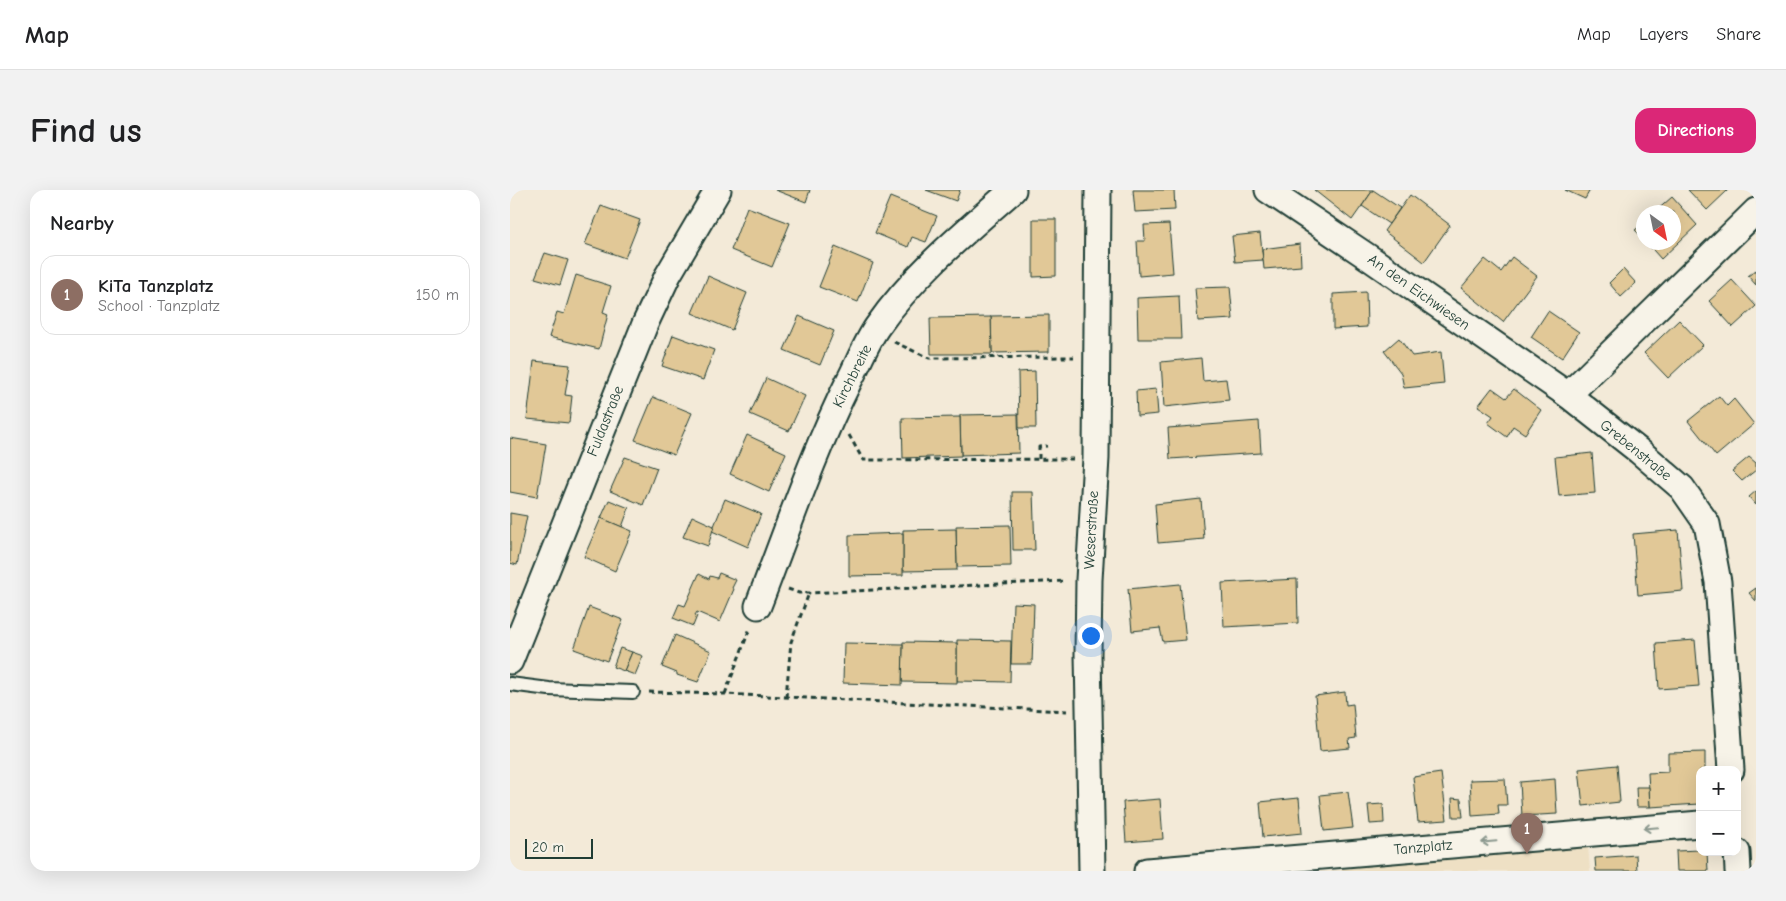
<!DOCTYPE html>
<meta charset="utf-8">
<style>
body{margin:0;font-family:"Comic Neue",sans-serif;background:#f2f2f2;color:#202124}
.controls{position:absolute;right:15px;bottom:15px;display:grid;overflow:hidden;border-radius:10px;box-shadow:0 5px 20px #0002}
.controls button{width:45px;height:45px;display:grid;place-items:center;padding:0;border:0;border-bottom:1px solid #e0e0e0;background:#fff;color:#202124;font:25px sans-serif}
.compass{position:absolute;left:1126px;top:15px;width:45px;height:45px;border-radius:50%;background:#fff;box-shadow:0 5px 20px #0002;rotate:147deg}
.scale{position:absolute;left:15px;bottom:12px;width:68px;box-sizing:border-box;padding-left:5px;border:2px solid #1f3d34;border-top:0;font-size:14px;line-height:18px;white-space:nowrap;color:#1f3d34;-webkit-text-stroke:4px #f7f3e8;paint-order:stroke}
.you{position:absolute;left:580px;top:445px;width:18px;height:18px;margin:-12px;border:4px solid #fff;border-radius:50%;background:#1a73e8;box-shadow:0 0 0 8px #1a73e833}
.badge{display:grid;place-items:center;width:32px;height:32px;border-radius:50%;background:#db2777;color:#fff;font-size:16px;font-weight:700}
.pin{position:absolute;translate:-50% -41px;filter:drop-shadow(0 1px 2px #0008)}
.pin::after{content:'';position:absolute;top:26px;width:18px;height:15px;background:inherit;clip-path:polygon(0 0,100% 0,50% 100%)}
.list{margin:0;padding:0;list-style:none}
h2{display:flex;justify-content:space-between;align-items:center;height:65px;margin:0;padding:0 20px;font-size:21px}
h2 small{font-size:16px;font-weight:400;color:#757577}
.list li{display:grid;grid-template-columns:32px 1fr auto;gap:15px;align-items:center;box-sizing:border-box;height:80px;margin:0 10px 10px;padding:0 10px;border:1px solid #e0e0e0;border-radius:15px}
.list b{display:block;font-size:19px;white-space:nowrap}
.list p{margin:0;font-size:16px;white-space:nowrap;color:#757577}
.list em{font-size:16px;font-style:normal;color:#757577}
.map{position:relative;flex:none;width:1246px;height:681px;overflow:hidden;border-radius:15px}
header{display:flex;align-items:center;gap:30px;box-sizing:border-box;height:70px;padding:0 25px;background:#fff;border-bottom:1px solid #e0e0e0}
header strong{font-size:24px}
nav{display:flex;gap:28px;margin-inline-start:auto;font-size:18px}
.intro{display:flex;align-items:center;justify-content:space-between;box-sizing:border-box;height:120px;padding:0 30px}
h1{margin:0;font-size:35px}
.button{padding:12px 22px;border-radius:15px;background:#db2777;color:#fff;font-size:18px;font-weight:700}
main{display:flex;gap:30px;padding:0 30px}
aside{flex:1;background:#fff;border-radius:15px;box-shadow:0 5px 20px #0002}
.map>svg:first-child{display:block}
.built{fill:#eee0c4}
.building{fill:#e1c897;stroke:#1f3d34}
.lines{fill:none;stroke-linecap:round;stroke-linejoin:round}
.lane-casing{stroke:#1f3d34;stroke-width:16}
.street-casing{stroke:#1f3d34;stroke-width:29}
.path{stroke:#1f3d34;stroke-width:3;stroke-dasharray:5 4;stroke-linecap:butt}
.lane{stroke:#f7f3e8;stroke-width:12}
.street{stroke:#f7f3e8;stroke-width:25}
.oneway{stroke:#8b988e}
.labels{text-anchor:middle;stroke-width:4;stroke-linejoin:round;paint-order:stroke}
.street-label{font-size:15px;fill:#1f3d34;stroke:#f7f3e8}
</style>
<header>
<strong>Map</strong>
<nav><a>Map</a><a>Layers</a><a>Share</a></nav>
</header>
<div class="intro"><h1>Find us</h1><a class="button">Directions</a></div>
<main>
<aside>
<h2>Nearby<small></small></h2>
<ul class="list">
<li><span class="badge" style="background:#8d6e63">1</span><div><b>KiTa Tanzplatz</b><p>School · Tanzplatz</p></div><em>150 m</em></li>
</ul>
</aside>
<div class="map">
<svg width="1246" height="681" viewBox="0 0 1246 681">
<rect width="100%" height="100%" fill="#f3ead8"/>
<filter id="ink" filterUnits="userSpaceOnUse"><feTurbulence type="fractalNoise" baseFrequency=".02" numOctaves="2"/><feDisplacementMap in="SourceGraphic" scale="10" xChannelSelector="R" yChannelSelector="G"/><feConvolveMatrix kernelMatrix="1 2 1 2 8 2 1 2 1" color-interpolation-filters="sRGB"/></filter>
<g filter="url(#ink)">
<path class="built" d="M1078,655L1080,681H832L831,674Z"/>
<g class="building">
<path d="M265,0H300L296,12Z"/>
<path d="M416,0H450L446,11Z"/>
<path d="M623,0H664L665,20L625,22Z"/>
<path d="M804,0H863L842,30Z"/>
<path d="M863,0L890,18L879,34L852,16Z"/>
<path d="M1055,0H1080L1075,9Z"/>
<path d="M1178,0H1218L1197,20Z"/>
<path d="M900,5L940,35L914,72L874,41Z"/>
<path d="M380,7L427,26L416,52L402,47L398,57L365,43Z"/>
<path d="M1162,7L1187,35L1151,69L1136,52H1164V22H1145Z"/>
<path d="M91,16L130,30L115,68L75,54Z"/>
<path d="M237,17L280,33L262,77L221,60Z"/>
<path d="M523,29H546V86L523,87Z"/>
<path d="M1134,33V49L1125,40Z"/>
<path d="M659,34L663,83L629,86L627,51H635L634,35Z"/>
<path d="M750,43L753,70L725,72L722,46Z"/>
<path d="M790,54L791,76L754,79L752,59Z"/>
<path d="M325,57L363,73L348,112L309,97Z"/>
<path d="M35,63L58,70L50,95L25,88Z"/>
<path d="M1002,67L1027,86L993,132L951,98L975,69L991,82Z"/>
<path d="M1113,79L1126,93L1111,107L1099,93Z"/>
<path d="M1246,80V95L1238,86Z"/>
<path d="M66,85L101,96L93,122L98,124L89,159L39,147L47,122L54,124Z"/>
<path d="M198,86L237,103L222,140L182,123Z"/>
<path d="M1222,90L1246,116L1223,137L1199,111Z"/>
<path d="M720,97L723,129L688,131L685,98Z"/>
<path d="M856,102L857,137L823,139V104Z"/>
<path d="M669,106L671,149H628L627,108Z"/>
<path d="M1038,121L1069,142L1052,168L1021,147Z"/>
<path d="M539,125V162L482,163L481,126Z"/>
<path d="M289,126L324,141L310,175L274,160Z"/>
<path d="M481,127L482,164H421L420,128Z"/>
<path d="M1169,130L1193,155L1158,188L1134,163Z"/>
<path d="M163,145L204,160L193,190L152,176Z"/>
<path d="M889,148L902,166L931,162L934,194L894,198L891,183L874,161Z"/>
<path d="M691,168L693,191L716,189L719,210L654,217L651,172Z"/>
<path d="M24,171L60,175L55,205L62,206L59,233L17,229Z"/>
<path d="M525,181L526,238H509L508,182Z"/>
<path d="M256,188L295,206L279,241L240,224Z"/>
<path d="M982,198L996,208L1004,199L1031,220L1015,244L1003,236L997,247L978,233L983,226L968,216Z"/>
<path d="M646,199L648,224L627,226L626,201Z"/>
<path d="M1209,206L1217,216L1224,209L1244,234L1206,266L1178,231Z"/>
<path d="M143,207L182,223L164,265L125,250Z"/>
<path d="M508,224L509,263L451,265L450,225Z"/>
<path d="M450,227L451,266L393,268L392,228Z"/>
<path d="M749,231L751,263L660,269L658,238Z"/>
<path d="M237,245L276,263L259,302L220,284Z"/>
<path d="M0,248L36,254L27,307L0,302Z"/>
<path d="M1082,263L1085,303L1049,306L1045,267Z"/>
<path d="M115,267L147,278L133,315L100,301Z"/>
<path d="M1239,267L1246,273V280L1232,291L1222,281Z"/>
<path d="M1246,301V315L1239,307Z"/>
<path d="M502,302H523L525,360H503Z"/>
<path d="M215,309L251,324L238,357L202,341Z"/>
<path d="M691,309L694,349L648,353L645,314Z"/>
<path d="M99,310L119,318L112,337L91,328Z"/>
<path d="M0,323L17,326L7,375L0,373Z"/>
<path d="M182,326L204,336L198,356L173,347Z"/>
<path d="M91,328L122,341L105,381L74,367Z"/>
<path d="M500,335L501,376L447,377L446,336Z"/>
<path d="M446,339L447,380L393,381V340Z"/>
<path d="M1168,340L1173,401L1128,405L1123,344Z"/>
<path d="M393,343V385L339,386V345Z"/>
<path d="M209,383L226,390L222,398L224,399L210,432L187,422L185,425L187,426L183,436L163,428L169,414L175,416L189,384L199,389L200,386L207,388Z"/>
<path d="M787,389L788,433L714,437L712,393Z"/>
<path d="M670,394L676,450L653,452L650,438L622,441L618,399Z"/>
<path d="M1246,398V411L1239,403Z"/>
<path d="M503,413L524,414L522,474H501Z"/>
<path d="M79,417L113,430L97,471L64,459Z"/>
<path d="M165,445L201,461L188,492L167,485V483L152,477Z"/>
<path d="M447,450L501,451L500,492L447,491Z"/>
<path d="M1185,450L1189,496L1149,499L1146,453Z"/>
<path d="M393,452L447,453V493L392,492Z"/>
<path d="M334,453L393,454L392,495L333,493Z"/>
<path d="M110,458L122,462L114,481L103,477Z"/>
<path d="M122,462L133,466L125,485L114,481Z"/>
<path d="M835,502L836,515L843,514L846,548L839,549L840,558L810,561L805,506Z"/>
<path d="M1195,562V580H1190V614L1140,617L1138,583L1158,582V563Z"/>
<path d="M1107,575L1110,612L1073,616L1069,579Z"/>
<path d="M931,583L937,630L908,632L903,587Z"/>
<path d="M995,589L997,615H988L989,624L962,626L960,590Z"/>
<path d="M1045,589L1047,624L1012,626L1010,592Z"/>
<path d="M1126,597H1139L1140,617H1127Z"/>
<path d="M838,602L843,638L814,641L810,605Z"/>
<path d="M789,608L792,643L753,647L750,612Z"/>
<path d="M942,608L951,609L953,627H943Z"/>
<path d="M650,609L653,649L616,652L613,612Z"/>
<path d="M873,614L874,633L860,634L858,615Z"/>
<path d="M1190,660V662H1197L1198,681H1167L1166,661Z"/>
<path d="M1126,665L1127,681H1086L1085,668Z"/>
</g>
<g class="lines">
<g class="lane-casing">
<path id="lane" d="M0,494L39,499L123,502"/>
</g>
<g class="street-casing">
<g id="street">
<path d="M758,0L861,69L1058,205"/>
<path d="M248,416C277,341 303,263 339,191C348,174 356,153 367,137C404,84 455,42 503,0"/>
<path d="M0,471L135,134L158,85L208,0"/>
<path d="M1221,580L1208,392L1197,334L1172,298L1129,261L1058,205L1246,21"/>
<path d="M1227,662L1228,681"/>
<path d="M582,681L578,464L579,390L586,268L588,0"/>
<path d="M637,681L1190,634"/>
</g>
</g>
<g class="path">
<path d="M384,152L419,168L564,167"/>
<path d="M339,245L353,270L563,269"/>
<path d="M529,269V257L537,256"/>
<path d="M278,399L289,403H299L555,391"/>
<path d="M139,502L215,504L557,521"/>
<path d="M215,504L240,438"/>
<path d="M276,507L281,452L299,403"/>
</g>
<use href="#lane" class="lane"/>
<use href="#street" class="street"/>
</g>
<defs><path id="oneway-shaft" d="M-6 0H5M1.5-3L5.5 0L1.5 3" fill="none" stroke-width="1.6" stroke-linecap="round" stroke-linejoin="round" transform="scale(1.25)"/></defs>
<g class="oneway">
<use href="#oneway-shaft" transform="translate(1141 638) rotate(175)"/>
<use href="#oneway-shaft" transform="translate(979 652) rotate(175)"/>
</g>
</g>
<g class="labels">
<g class="street-label">
<text transform="translate(909 102) rotate(35)" y="5">An den Eichwiesen</text>
<text transform="translate(342 186) rotate(-63)" y="5">Kirchbreite</text>
<text transform="translate(95 231) rotate(-68)" y="5">Fuldastraße</text>
<text transform="translate(1126 260) rotate(39)" y="5">Grebenstraße</text>
<text transform="translate(581 340) rotate(-87)" y="5">Weserstraße</text>
<text transform="translate(913 657) rotate(-5)" y="5">Tanzplatz</text>
</g>
</g>
</svg>
<div class="controls">
<button>+</button>
<button>−</button>
</div>
<svg class="compass" viewBox="-18 -18 36 36"><path d="M0-13l5 13h-10z" fill="#e53935"/><path d="M0 13l5-13h-10z" fill="#757577"/></svg>
<div class="scale">20 m</div>
<div class="you"></div>
<div class="pin badge" style="left:1017px;top:664px;background:#8d6e63">1</div>
</div>
</main>
